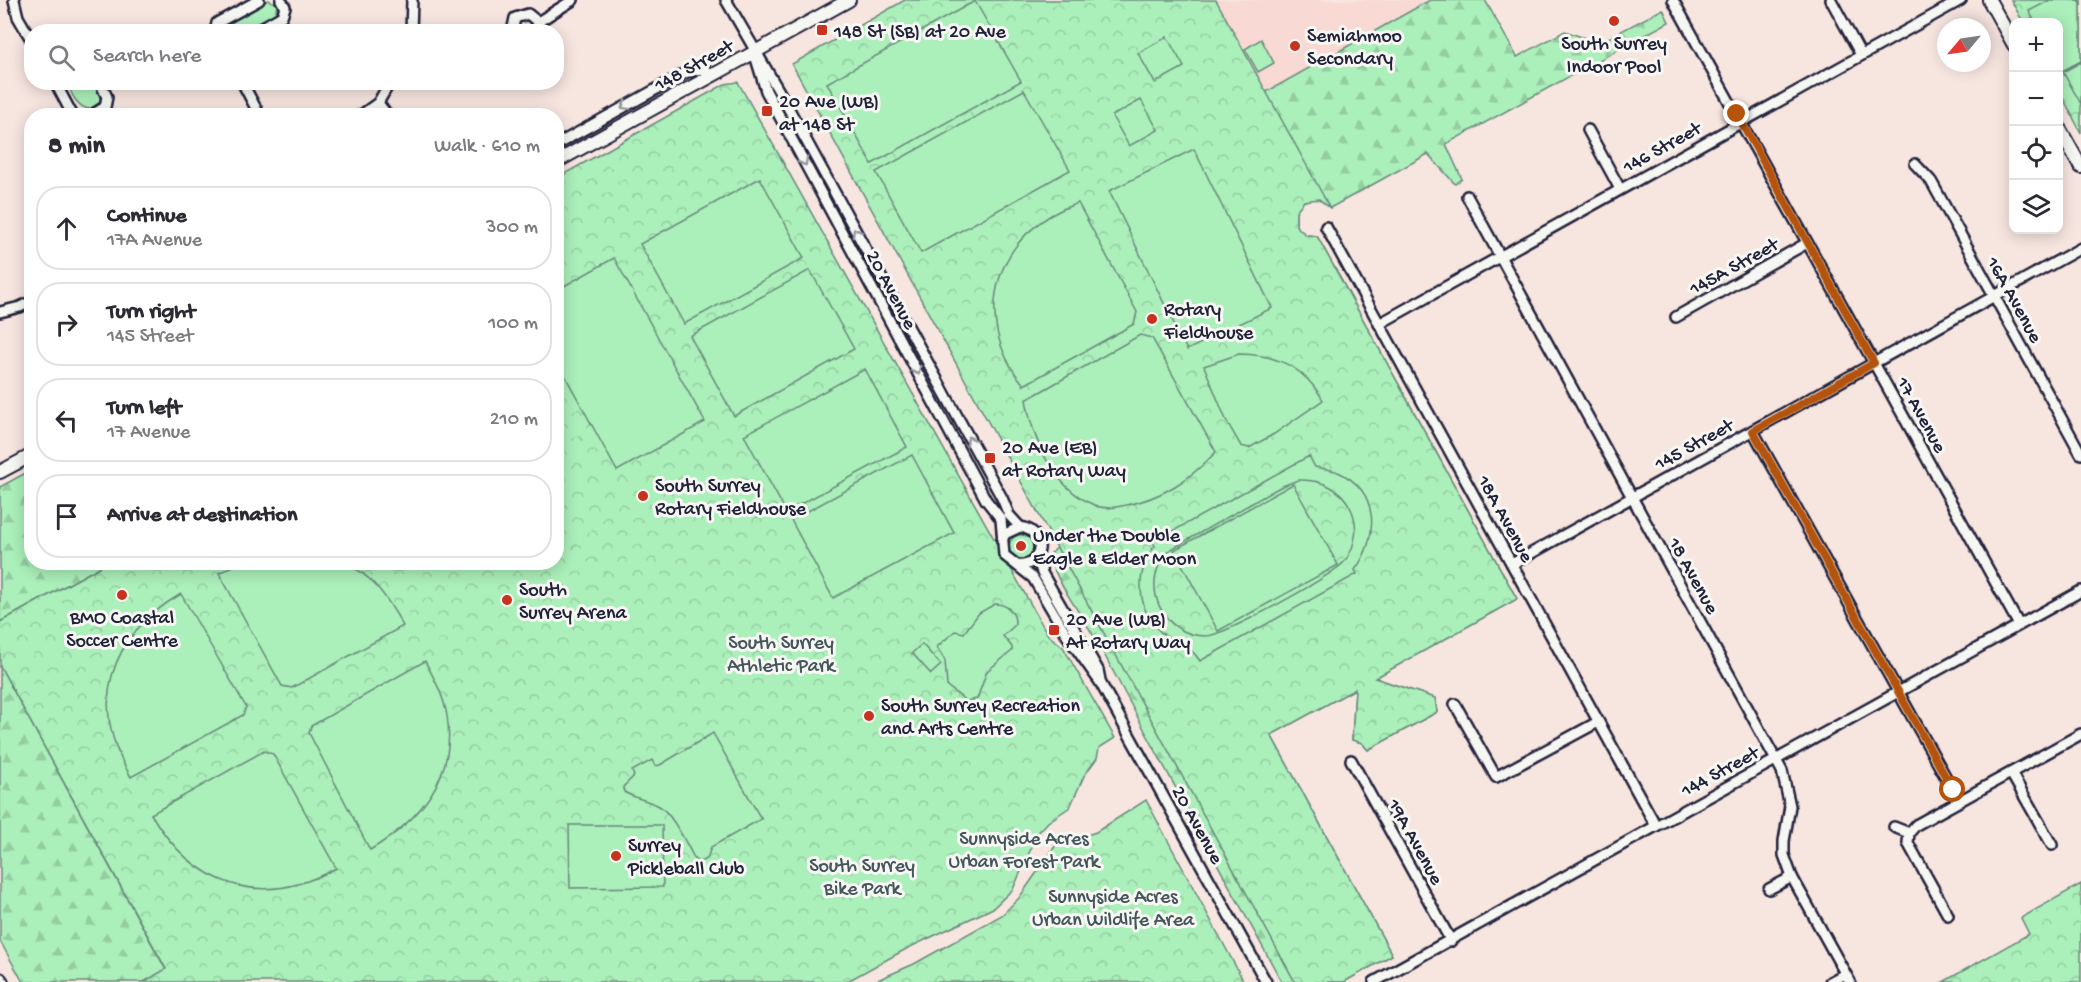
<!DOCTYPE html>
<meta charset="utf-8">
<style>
body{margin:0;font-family:"Gochi Hand",sans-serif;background:#f2f2f3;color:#2b2b33}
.controls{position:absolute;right:18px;top:18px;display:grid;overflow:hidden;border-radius:12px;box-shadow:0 3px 15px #0003}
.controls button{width:54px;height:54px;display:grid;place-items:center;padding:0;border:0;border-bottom:2px solid #e1e1e2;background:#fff;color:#2b2b33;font:30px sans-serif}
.compass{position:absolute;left:1937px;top:18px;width:54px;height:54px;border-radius:50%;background:#fff;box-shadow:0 3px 15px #0003;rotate:241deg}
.stop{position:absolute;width:18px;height:18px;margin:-14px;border:4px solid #b45309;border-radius:50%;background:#fff}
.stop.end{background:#b45309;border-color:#fff;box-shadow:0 2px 6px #0008}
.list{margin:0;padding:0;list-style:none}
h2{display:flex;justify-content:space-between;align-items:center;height:78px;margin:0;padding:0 24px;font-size:26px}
h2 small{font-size:20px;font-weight:400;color:#7c7c81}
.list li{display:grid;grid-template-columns:39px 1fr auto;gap:18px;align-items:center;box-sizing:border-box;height:84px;margin:0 12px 12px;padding:0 12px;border:2px solid #e1e1e2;border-radius:24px}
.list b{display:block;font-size:22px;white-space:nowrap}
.list p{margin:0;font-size:20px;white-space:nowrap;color:#7c7c81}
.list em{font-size:20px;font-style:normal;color:#7c7c81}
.icon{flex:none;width:33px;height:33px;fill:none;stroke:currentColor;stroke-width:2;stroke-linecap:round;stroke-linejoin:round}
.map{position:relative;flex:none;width:2081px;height:982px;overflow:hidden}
.search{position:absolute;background:#fff;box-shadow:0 3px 15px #0003;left:24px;top:24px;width:540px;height:66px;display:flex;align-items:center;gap:15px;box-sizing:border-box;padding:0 21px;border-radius:24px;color:#7c7c81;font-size:22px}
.panel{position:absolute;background:#fff;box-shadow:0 3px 15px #0003;left:24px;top:108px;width:540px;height:462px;border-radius:24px}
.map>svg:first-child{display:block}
.built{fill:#f8d9d3}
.forest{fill:url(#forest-firs);stroke:#66887a;stroke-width:1.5}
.park{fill:url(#park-crowns);stroke:#66887a;stroke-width:1.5}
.garden{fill:#abefba;stroke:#66887a;stroke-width:1.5;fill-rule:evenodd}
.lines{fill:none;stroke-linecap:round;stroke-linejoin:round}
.minor-casing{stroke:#22223b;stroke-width:14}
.major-casing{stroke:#22223b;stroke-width:16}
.minor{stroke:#f6f6f2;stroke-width:9}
.major{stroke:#f6f6f2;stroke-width:12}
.oneway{stroke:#9797a0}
.route{stroke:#b45309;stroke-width:8}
.poi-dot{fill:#c8321e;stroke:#f6f6f2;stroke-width:2}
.labels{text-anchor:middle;stroke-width:6;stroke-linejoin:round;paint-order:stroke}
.poi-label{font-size:20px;fill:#22223b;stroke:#f6f6f2;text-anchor:start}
.street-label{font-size:20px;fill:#22223b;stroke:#f6f6f2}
.park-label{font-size:20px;fill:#44555b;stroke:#f6f6f2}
</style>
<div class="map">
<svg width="2081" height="982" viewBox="0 0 2081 982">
<defs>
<pattern id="forest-firs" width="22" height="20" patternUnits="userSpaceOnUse" patternTransform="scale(1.5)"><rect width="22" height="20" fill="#abefba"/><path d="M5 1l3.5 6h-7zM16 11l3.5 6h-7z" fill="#93cda1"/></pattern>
<pattern id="park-crowns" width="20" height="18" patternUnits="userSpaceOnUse" patternTransform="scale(1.5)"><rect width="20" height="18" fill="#abefba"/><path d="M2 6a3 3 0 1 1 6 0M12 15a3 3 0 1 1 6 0" fill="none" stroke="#93cda1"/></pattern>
</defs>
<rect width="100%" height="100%" fill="#f7e5e0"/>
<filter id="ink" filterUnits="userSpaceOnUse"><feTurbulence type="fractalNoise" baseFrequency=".0167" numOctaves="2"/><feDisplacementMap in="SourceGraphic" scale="12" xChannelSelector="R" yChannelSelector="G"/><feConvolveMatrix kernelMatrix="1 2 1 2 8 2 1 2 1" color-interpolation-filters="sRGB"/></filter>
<g filter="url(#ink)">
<path class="built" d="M1216,0H1431L1267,92Z"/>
<g class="forest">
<path d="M1430,0H1485L1517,57L1565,31L1599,43L1663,9L1669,22L1446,144L1462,179L1455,184L1428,154L1330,208C1319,196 1304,195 1296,211V226L1306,235L1317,236L1517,599L1375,678L1435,698L1437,712L1368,750L1362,743L1352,740L1355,689L1271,735L1392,955L1344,982H1282C1222,873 1162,764 1104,654C1088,622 1058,588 1049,555L1066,540L1349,430L1252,100Z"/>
<path d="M31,470L32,562L107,563L0,622V487Z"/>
<path d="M0,666L166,970L144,982H23L0,941Z"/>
</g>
<g class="park">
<path d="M905,0H1216L1330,208L1319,199L1304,201L1296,211V226L1306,235L1317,236L1517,599L1375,678L1435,698L1437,712L1368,750L1362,743L1352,740L1355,689L1271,735L1392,955L1344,982H1295L792,64Z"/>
<path d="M2011,0H2081V133L2059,90L2058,22H2023Z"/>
<path d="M738,82L1048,635L1063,647L1115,738L1099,748L1097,758L1084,776L1070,807L1048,822L1038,833L1013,889L993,908L908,948L846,982H144L166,969L0,666V622L107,563L556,562L557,178L725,84Z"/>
<path d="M1146,800L1244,982H873L914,964L1002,915L1019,898L1056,845L1096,832Z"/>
<path d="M2081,884V982H1943L2029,934L2021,918Z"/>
</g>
<g class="garden">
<path d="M268,0L277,4L275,15L244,31H223L226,24Z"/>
<path d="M2050,0H2079L2081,3V61L2062,71L2059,65L2058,22H2035L2029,11Z"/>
<path d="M975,1L1021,81L872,164L827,83Z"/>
<path d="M1167,37L1184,67L1155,83L1138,53Z"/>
<path d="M1261,39L1274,63L1258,72L1245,49Z"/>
<path d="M2081,62V104L2063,72Z"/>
<path d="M69,83H94L100,94V102L90,109C78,108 70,94 69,83Z"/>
<path d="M1024,90L1070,170L921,253L876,172Z"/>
<path d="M1141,100L1158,130L1129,146L1112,116Z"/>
<path d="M1194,149L1272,308L1187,350L1109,191Z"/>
<path d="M760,178L804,258L684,324L640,244Z"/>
<path d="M1078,203L1137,312L1134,324L1024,385C968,318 996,230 1078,203Z"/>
<path d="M614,258L705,422L617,471L557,361V290Z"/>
<path d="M810,270L854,349L734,416L690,336Z"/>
<path d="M1140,335L1152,338L1216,452C1190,479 1163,498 1126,505C1116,507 1104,510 1094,505C1053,487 1033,441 1026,400Z"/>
<path d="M1239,354C1276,354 1304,367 1323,400L1274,434L1249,448L1241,446L1226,420L1204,366Z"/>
<path d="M865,369L907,447L786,512L744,435Z"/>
<path d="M912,455L954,533L833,598L791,520Z"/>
<path d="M1309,456L1315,467C1323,469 1331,469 1338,472C1380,491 1379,537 1355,570L1357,574L1200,661C1188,643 1182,649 1167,637C1137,616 1133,574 1155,546L1153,542ZM1298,480C1320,479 1342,488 1351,509C1359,526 1356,546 1345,561C1333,576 1224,636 1206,636C1161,636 1139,584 1168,551L1280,487Z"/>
<path d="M1293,484L1338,565L1218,631L1174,550Z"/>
<circle cx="1021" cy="547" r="12"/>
<path d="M239,563C263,562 323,558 342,563C372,572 389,601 403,626L292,688L282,686L219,573Z"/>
<path d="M181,594L246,707L243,715L131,777C87,705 109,636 181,594Z"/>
<path d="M995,604C1007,604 1016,612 1015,625L1003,636L1012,647V651L987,671L977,699L966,701L947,686L945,661L937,647L955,631L964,633L979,613Z"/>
<path d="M922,644L941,665L931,674L912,653Z"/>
<path d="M425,661C434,678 444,696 447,716C457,777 419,821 370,850L309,733L311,726Z"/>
<path d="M713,733L761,819L711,847L707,859L699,862L695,860C688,846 672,813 659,806C648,800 636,799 624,792L623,787L634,776L632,771L652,760L655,766L660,765Z"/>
<path d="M264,751L273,754L336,868C261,910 194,886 151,814Z"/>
<path d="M569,825H662L663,887L570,888Z"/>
</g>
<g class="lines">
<g class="minor-casing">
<g id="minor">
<path d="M14,0L18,17L32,41"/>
<path d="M726,0L784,100L1002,498L1009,515L1020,527"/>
<path d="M1673,0L2019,625"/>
<path d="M1831,0L1861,55"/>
<path d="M538,22L573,0"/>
<path d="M215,32L217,23L259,0"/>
<path d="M254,32L282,16L285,7L281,0"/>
<path d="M411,32L412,0"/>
<path d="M512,32L515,18L528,14L538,22L539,32"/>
<path d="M754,52L766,91L986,500L1001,519L1004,555L1033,578L1068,637L1100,682L1266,982"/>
<path d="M55,82L73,116"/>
<path d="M242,82L260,116"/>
<path d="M378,103L388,116"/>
<path d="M90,116L105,107L107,97L100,82"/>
<path d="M360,116L378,103L390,82"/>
<path d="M1588,130L1620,189"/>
<path d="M556,145L687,72L701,69L715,74"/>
<path d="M1915,164L1931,181L2081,454"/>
<path d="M1467,196L1782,771L1790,806L1784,841V855L1792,877L1850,982"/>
<path d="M1326,227L1656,826"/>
<path d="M0,312L20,307L32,301"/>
<path d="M1676,317L1807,243"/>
<path d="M1379,324L1961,0"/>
<path d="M1753,431L1959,801"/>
<path d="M1002,540L1005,534L1020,527C1048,531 1044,568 1017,565"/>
<path d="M1037,555L1042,573L1098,670L1100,680"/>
<path d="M1512,564L2081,248"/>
<path d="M1455,704L1496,777L1598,722"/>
<path d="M1351,760L1451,941"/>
<path d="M2011,773L2052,845"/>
<path d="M1894,827L1909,833"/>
<path d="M1769,889L1792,877"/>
<path d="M1948,915L1908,843L1909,833L1916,825L2081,734"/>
<path d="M1374,982L2081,591"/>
<path d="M1830,982L1845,974"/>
</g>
</g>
<g class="major-casing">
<g id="major">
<path d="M1989,0L2014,45"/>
<path d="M2058,126L2081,167"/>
<path d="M556,162L849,0"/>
<path d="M0,472L32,455"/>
<path d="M0,979L2,982"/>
</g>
</g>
<use href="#minor" class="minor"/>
<use href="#major" class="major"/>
</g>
<defs><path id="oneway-chevron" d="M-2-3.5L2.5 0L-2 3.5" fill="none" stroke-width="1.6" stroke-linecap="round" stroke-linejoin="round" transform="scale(1.5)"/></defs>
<g class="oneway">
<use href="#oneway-chevron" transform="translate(625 106) rotate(151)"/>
<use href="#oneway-chevron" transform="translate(804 162) rotate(62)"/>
<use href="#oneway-chevron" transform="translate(856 232) rotate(-119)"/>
<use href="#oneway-chevron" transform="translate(917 371) rotate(62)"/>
<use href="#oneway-chevron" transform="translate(970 440) rotate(-119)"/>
</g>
</g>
<g class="lines" filter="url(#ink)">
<path class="route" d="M1737,114L1874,363L1753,431L1953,790"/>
</g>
<g class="poi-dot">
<circle cx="1614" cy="21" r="6"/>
<rect x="816" y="24" width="12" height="12" rx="3"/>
<circle cx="1295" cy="46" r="6"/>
<rect x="761" y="105" width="12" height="12" rx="3"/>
<circle cx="1152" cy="319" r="6"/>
<rect x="984" y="452" width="12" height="12" rx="3"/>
<circle cx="643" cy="496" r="6"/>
<circle cx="1021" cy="546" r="6"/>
<circle cx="122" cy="595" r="6"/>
<circle cx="507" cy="600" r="6"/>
<rect x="1048" y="624" width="12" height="12" rx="3"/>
<circle cx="869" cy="716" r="6"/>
<circle cx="616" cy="856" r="6"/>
</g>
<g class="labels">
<g class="poi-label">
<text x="834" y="37">148 St (SB) at 20 Ave</text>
<text x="1307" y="41">Semiahmoo<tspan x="1307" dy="23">Secondary</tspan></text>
<text x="1614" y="49" text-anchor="middle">South Surrey<tspan x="1614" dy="23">Indoor Pool</tspan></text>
<text x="779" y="107">20 Ave (WB)<tspan x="779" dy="23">at 148 St</tspan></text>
<text x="1164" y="315">Rotary<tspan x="1164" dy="23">Fieldhouse</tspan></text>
<text x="1002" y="453">20 Ave (EB)<tspan x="1002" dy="23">at Rotary Way</tspan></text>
<text x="655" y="491">South Surrey<tspan x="655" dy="23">Rotary Fieldhouse</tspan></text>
<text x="1033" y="541">Under the Double<tspan x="1033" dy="23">Eagle &amp; Elder Moon</tspan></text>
<text x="519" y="595">South<tspan x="519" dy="23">Surrey Arena</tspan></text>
<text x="122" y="623" text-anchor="middle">BMO Coastal<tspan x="122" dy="23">Soccer Centre</tspan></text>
<text x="1066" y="625">20 Ave (WB)<tspan x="1066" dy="23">At Rotary Way</tspan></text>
<text x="881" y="711">South Surrey Recreation<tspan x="881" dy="23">and Arts Centre</tspan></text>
<text x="628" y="851">Surrey<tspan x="628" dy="23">Pickleball Club</tspan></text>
</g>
<g class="street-label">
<text transform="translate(693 64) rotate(-29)" y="7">148 Street</text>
<text transform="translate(1661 146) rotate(-29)" y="7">146 Street</text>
<text transform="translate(1733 265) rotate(-29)" y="7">145A Street</text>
<text transform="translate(893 289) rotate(62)" y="7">20 Avenue</text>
<text transform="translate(2016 299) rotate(61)" y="7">16A Avenue</text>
<text transform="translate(1923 414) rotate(61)" y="7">17 Avenue</text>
<text transform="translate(1693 443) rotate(-29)" y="7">145 Street</text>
<text transform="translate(1507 518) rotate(61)" y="7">18A Avenue</text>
<text transform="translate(1695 575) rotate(61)" y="7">18 Avenue</text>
<text transform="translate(1719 770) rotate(-29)" y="7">144 Street</text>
<text transform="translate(1199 824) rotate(61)" y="7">20 Avenue</text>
<text transform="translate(1417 841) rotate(61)" y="7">19A Avenue</text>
</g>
<g class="park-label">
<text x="781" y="648">South Surrey<tspan x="781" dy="23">Athletic Park</tspan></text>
<text x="1024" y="844">Sunnyside Acres<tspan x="1024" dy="23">Urban Forest Park</tspan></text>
<text x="862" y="871">South Surrey<tspan x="862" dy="23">Bike Park</tspan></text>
<text x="1113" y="902">Sunnyside Acres<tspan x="1113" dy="23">Urban Wildlife Area</tspan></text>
</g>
</g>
</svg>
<div class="controls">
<button>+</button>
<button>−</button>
<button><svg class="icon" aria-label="locate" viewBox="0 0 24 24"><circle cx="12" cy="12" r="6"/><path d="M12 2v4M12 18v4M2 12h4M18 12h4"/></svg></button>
<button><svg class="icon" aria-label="layers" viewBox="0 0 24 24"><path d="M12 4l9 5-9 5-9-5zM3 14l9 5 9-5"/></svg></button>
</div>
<svg class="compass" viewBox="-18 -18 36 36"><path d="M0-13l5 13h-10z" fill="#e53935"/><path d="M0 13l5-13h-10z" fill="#7c7c81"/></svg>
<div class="stop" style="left:1953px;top:790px"></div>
<div class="stop end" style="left:1737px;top:114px"></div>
<div class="search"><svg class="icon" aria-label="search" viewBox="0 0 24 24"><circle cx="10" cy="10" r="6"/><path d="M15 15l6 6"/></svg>Search here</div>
<section class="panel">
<h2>8 min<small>Walk · 610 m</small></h2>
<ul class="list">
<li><svg class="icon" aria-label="ahead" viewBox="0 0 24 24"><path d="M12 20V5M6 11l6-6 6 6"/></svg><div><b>Continue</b><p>17A Avenue</p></div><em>300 m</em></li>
<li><svg class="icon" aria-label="right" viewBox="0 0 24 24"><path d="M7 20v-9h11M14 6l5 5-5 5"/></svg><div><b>Turn right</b><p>145 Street</p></div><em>100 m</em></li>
<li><svg class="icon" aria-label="left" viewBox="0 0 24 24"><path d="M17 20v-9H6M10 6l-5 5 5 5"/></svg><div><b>Turn left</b><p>17 Avenue</p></div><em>210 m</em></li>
<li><svg class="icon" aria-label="arrive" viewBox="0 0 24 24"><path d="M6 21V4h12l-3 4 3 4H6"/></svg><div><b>Arrive at destination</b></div></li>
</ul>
</section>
</div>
